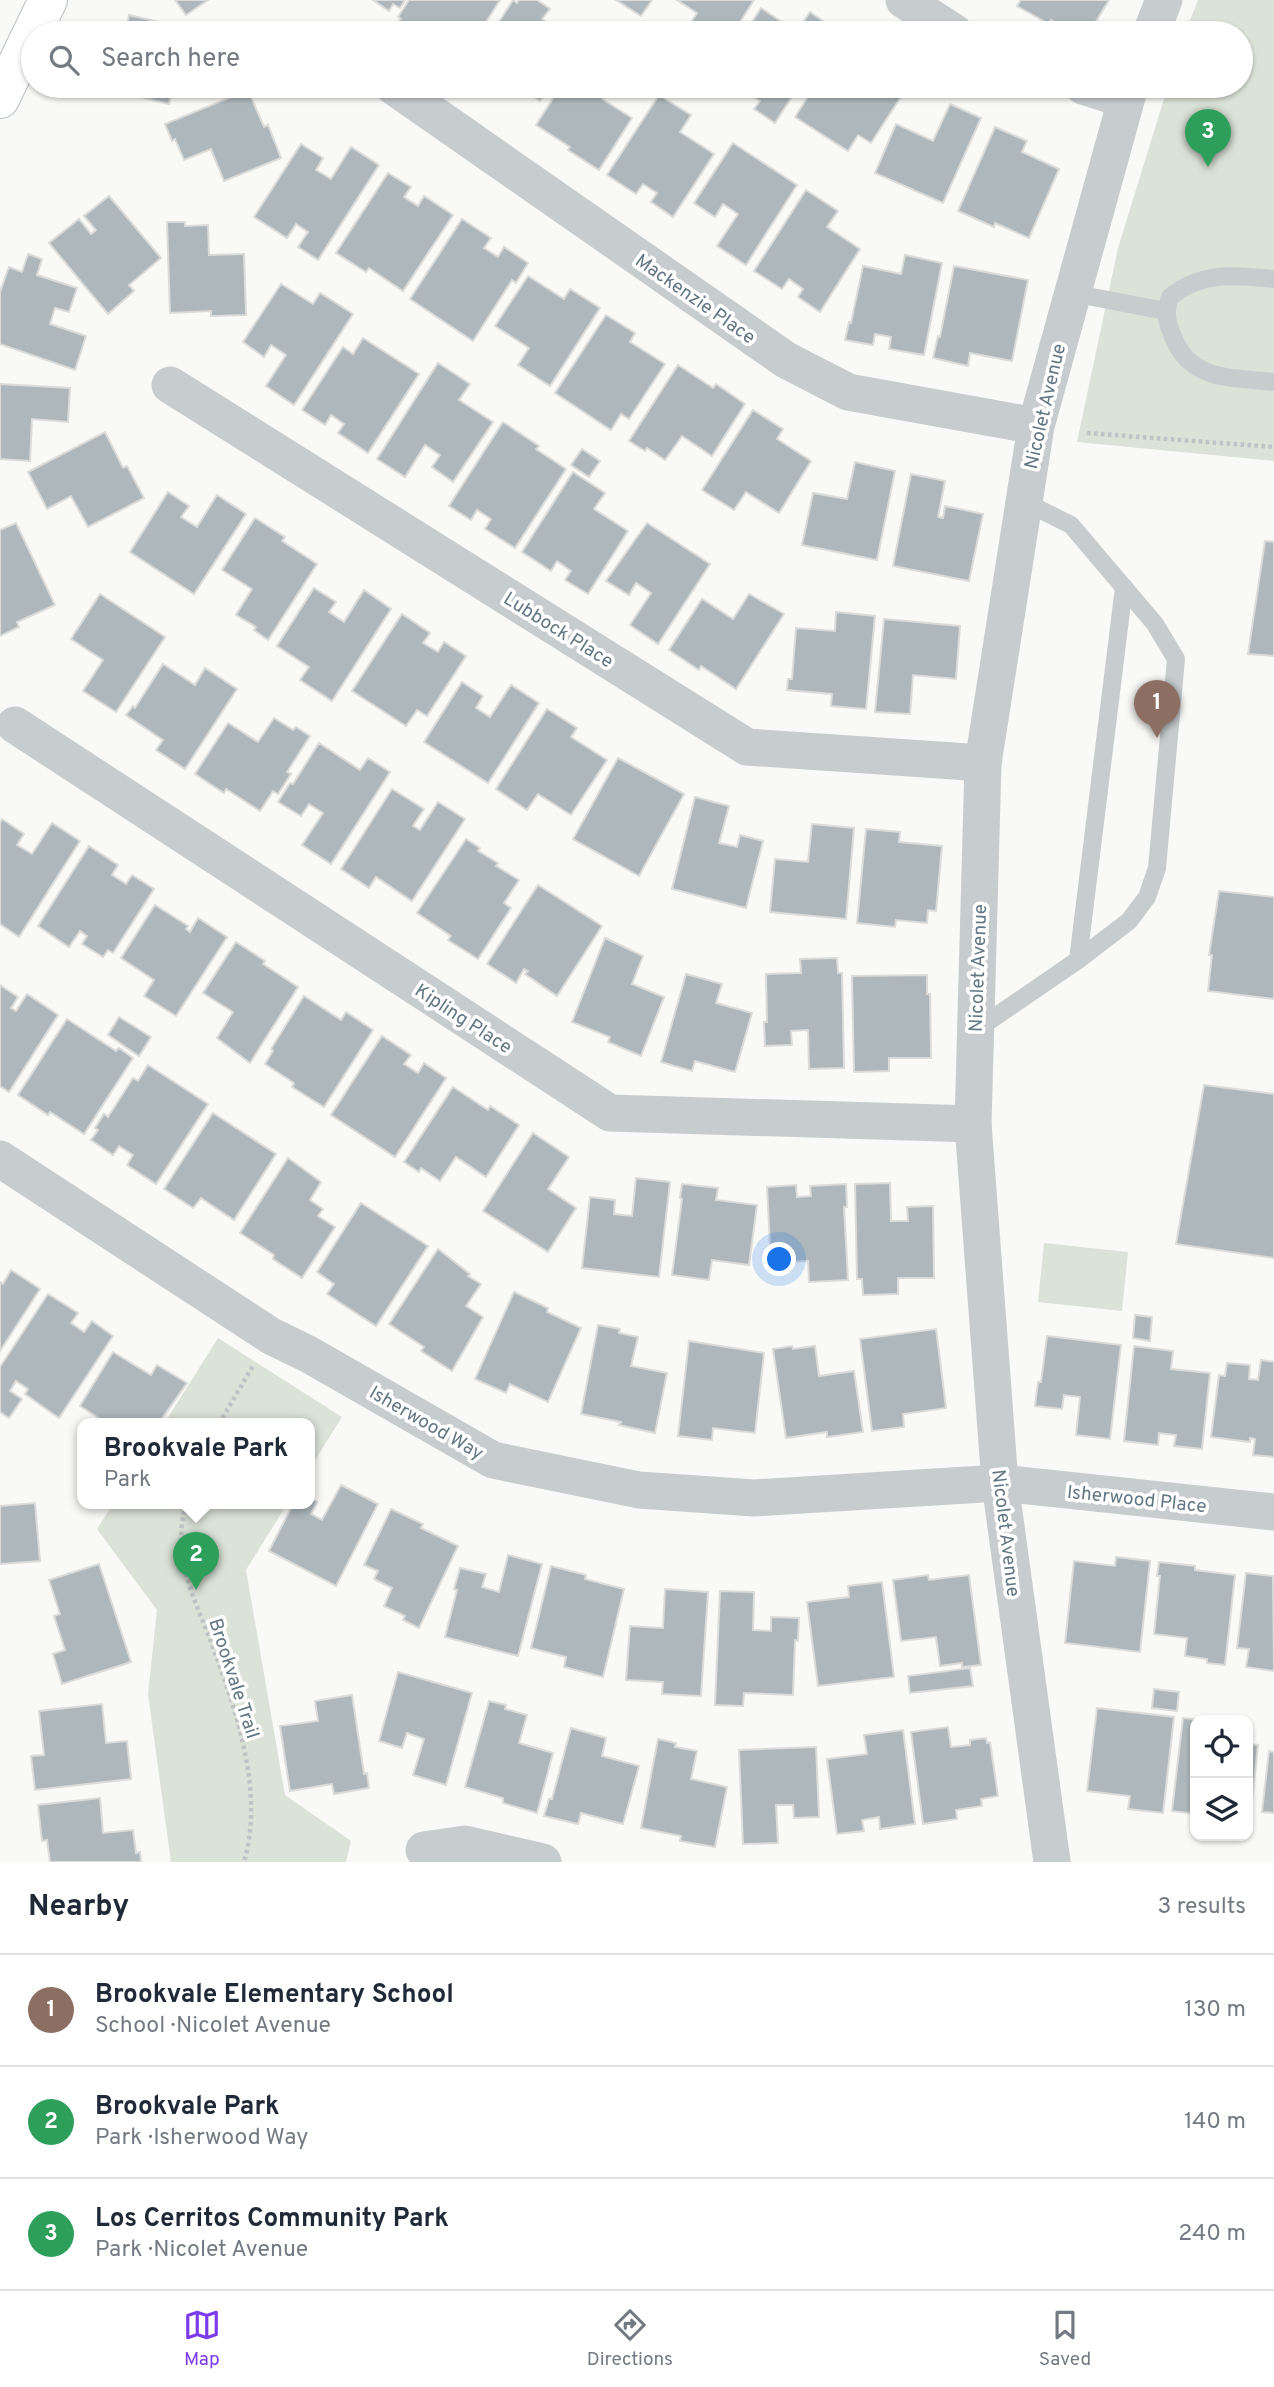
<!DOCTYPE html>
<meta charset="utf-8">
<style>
body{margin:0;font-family:Overpass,sans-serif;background:#f6f6f7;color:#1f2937}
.controls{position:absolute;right:21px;bottom:21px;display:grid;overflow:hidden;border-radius:14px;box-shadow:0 2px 5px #0004}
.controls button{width:63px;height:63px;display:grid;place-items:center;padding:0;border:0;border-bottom:2px solid #e0e1e3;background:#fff;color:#1f2937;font:35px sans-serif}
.you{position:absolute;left:780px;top:1260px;width:24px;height:24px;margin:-18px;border:5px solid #fff;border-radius:50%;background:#1a73e8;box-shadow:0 0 0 10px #1a73e833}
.badge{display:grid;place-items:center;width:46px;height:46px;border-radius:50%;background:#7c3aed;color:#fff;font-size:23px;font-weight:700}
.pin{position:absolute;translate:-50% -58px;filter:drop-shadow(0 2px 4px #0008)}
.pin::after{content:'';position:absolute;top:37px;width:24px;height:21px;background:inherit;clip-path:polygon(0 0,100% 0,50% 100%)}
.popup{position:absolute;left:77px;top:1418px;width:238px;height:91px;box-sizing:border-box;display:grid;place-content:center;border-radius:14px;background:#fff;filter:drop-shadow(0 2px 5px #0005);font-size:23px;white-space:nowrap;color:#747a83}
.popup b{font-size:26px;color:#1f2937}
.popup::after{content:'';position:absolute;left:50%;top:100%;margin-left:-14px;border:14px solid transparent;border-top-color:#fff}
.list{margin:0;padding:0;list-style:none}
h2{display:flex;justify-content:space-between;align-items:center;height:91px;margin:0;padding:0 28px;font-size:30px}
h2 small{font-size:23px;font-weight:400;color:#747a83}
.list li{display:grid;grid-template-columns:46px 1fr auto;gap:21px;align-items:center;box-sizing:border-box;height:112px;padding:0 28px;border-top:2px solid #e0e1e3}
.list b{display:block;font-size:26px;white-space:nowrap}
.list p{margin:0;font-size:23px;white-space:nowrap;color:#747a83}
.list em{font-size:23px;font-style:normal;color:#747a83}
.icon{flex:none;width:38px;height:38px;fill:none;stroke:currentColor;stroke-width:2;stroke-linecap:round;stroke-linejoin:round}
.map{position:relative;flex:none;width:1274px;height:1862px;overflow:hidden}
.search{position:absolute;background:#fff;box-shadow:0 2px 5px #0004;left:21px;right:21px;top:21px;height:77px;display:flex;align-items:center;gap:18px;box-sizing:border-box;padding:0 24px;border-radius:38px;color:#747a83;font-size:26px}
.sheet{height:427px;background:#fff}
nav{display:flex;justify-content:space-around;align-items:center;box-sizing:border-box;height:98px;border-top:2px solid #e0e1e3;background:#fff;font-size:19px;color:#747a83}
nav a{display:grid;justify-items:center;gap:4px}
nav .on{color:#7c3aed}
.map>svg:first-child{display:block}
.green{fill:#dbe2d7}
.building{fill:#adb7bc;stroke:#dbdbd9;stroke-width:2}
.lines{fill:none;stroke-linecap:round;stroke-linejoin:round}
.secondary-casing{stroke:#b9bfc3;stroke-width:40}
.path{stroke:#c0c3c5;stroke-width:4.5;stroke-dasharray:3.5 3.5;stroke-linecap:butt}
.lane{stroke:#c7cccf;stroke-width:18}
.street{stroke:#c7cccf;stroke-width:37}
.secondary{stroke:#fff;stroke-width:38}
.labels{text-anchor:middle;stroke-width:7;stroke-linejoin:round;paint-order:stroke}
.street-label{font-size:19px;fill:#627784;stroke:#fff}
</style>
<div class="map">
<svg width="1274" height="1862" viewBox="0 0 1274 1862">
<rect width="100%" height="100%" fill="#f9f9f7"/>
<g class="green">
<path d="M1198,0H1274V461L1077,442L1118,248L1168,86H1241V33H1185Z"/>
<path d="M1044,1243L1128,1252L1122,1311L1038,1302Z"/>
<path d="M218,1338L342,1417L310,1468V1424H164Z"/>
<path d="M113,1504H287L246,1570L285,1795L351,1841L346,1862H171L148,1694L157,1610L97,1529Z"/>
</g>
<g class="building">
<path d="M175,0H208L186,15Z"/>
<path d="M373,0H405L400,8L393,4L389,11Z"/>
<path d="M409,0H500L479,33H415L398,22L401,19L398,17Z"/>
<path d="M513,0L517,3L519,0H537L550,9L542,19L564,33H492Z"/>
<path d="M616,0H652L641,16Z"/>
<path d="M677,0H754L733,33H684L697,13Z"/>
<path d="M1021,0H1109L1089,33H1073L1051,20L1049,24L1017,6Z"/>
<path d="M761,8L782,22L776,33H745Z"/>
<path d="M810,12L839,32L838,33H796Z"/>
<path d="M129,15L206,33H125Z"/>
<path d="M112,86H173L169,104L111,90Z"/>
<path d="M473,86H498L491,97Z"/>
<path d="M519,86H550L540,101Z"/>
<path d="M561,86H610L602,99L632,118L599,170L568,150L570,147L536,125Z"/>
<path d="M749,86H799L775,123L754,109L760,101L750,95L753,89Z"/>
<path d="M815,86H908L871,143L858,135L848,151L795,117Z"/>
<path d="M248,90L264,127L268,125L281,158L224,181L211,149L184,160L175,139L172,141L165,124Z"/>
<path d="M659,95L691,115L680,132L714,154L673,217L651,202L657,193L643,184L636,194L607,175Z"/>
<path d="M950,104L981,118L943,203L875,173L896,124L933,141Z"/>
<path d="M995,127L1027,141L1022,152L1059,169L1029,238L995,223L994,227L958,211Z"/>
<path d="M733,143L797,185L746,265L717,246L738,214L723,204L715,217L694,203Z"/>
<path d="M301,144L323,158L316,170L331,179L351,147L379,165L318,260L298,247L308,232L296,224L287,238L254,217Z"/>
<path d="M388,173L411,187L404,197L418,206L424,196L453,215L403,291L369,268L366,272L336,253Z"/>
<path d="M806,190L838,211L827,227L860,249L820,312L798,297L803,289L789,279L782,289L754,271Z"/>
<path d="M109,196L161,258L129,285L134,291L108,314L49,243L79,219L91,234L96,230L84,216Z"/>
<path d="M462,219L491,238L484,248L498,257L504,247L528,263L516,283L512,280L473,341L410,299Z"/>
<path d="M167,222H185V226L208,225L209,255L244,254L246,315L211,316V311L170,313Z"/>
<path d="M28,254L42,259L37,275L77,288L69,312L55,308L50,324L86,336L75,370L0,344V292L9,267L22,272Z"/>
<path d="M905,255L942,263L924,355L889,349L891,337L875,334L873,345L845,340L849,322L851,323L863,266L901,274Z"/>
<path d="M954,266L1028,280L1012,361L970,353L968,366L933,358L938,336L940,337Z"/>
<path d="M528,276L564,299L570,289L600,308L550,386L518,365L529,348L495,326Z"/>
<path d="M281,284L313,304L320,293L353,314L294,405L266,386L286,355L271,345L264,357L243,342Z"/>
<path d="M606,315L635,333L630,342L665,364L629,419L621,414L611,430L555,393Z"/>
<path d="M363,338L419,374L368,453L338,433L344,424L331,415L325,425L302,410L343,347L353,354Z"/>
<path d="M438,363L470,384L459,400L493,422L453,482L432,467L440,455L425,445L405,477L377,459Z"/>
<path d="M678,365L713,388L716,384L745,404L712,456L682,436L665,460L647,448L645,451L629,441Z"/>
<path d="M0,384L70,388L68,422L32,419L30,461L0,459Z"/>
<path d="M753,410L783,429L777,439L811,461L779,513L746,492L734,510L702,490Z"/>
<path d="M503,422L539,446L536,449L566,469L515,548L485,529L491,519L477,510L471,520L449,506Z"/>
<path d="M105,432L123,468L127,466L144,498L88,527L71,496L47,509L28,472Z"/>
<path d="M582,449L600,461L589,477L571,465Z"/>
<path d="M855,462L895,471L877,560L802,545L813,493L847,499Z"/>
<path d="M573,472L605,493L594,509L628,531L588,594L565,580L571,571L557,561L551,571L522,552Z"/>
<path d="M911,474L945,481L938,517L943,518L945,506L983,514L969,581L893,566Z"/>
<path d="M168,492L189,506L181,517L197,527L217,495L246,514L194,594L130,552Z"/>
<path d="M255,518L285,537L282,541L317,564L268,640L254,630L256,627L236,615L252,589L222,570Z"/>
<path d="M16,523L55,605L17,622L19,627L0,636V530Z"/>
<path d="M647,523L710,564L658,644L630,625L651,593L636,583L629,595L606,581Z"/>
<path d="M1265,541L1274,542V656L1248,654Z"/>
<path d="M314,588L336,602L329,612L344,622L364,590L391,609L332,701L300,680L309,667L277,646Z"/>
<path d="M100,594L165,637L116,712L83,691L103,660L71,639Z"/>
<path d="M749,594L784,614L736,689L701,666L699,670L669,650L702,599L733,619Z"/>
<path d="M836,612L875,616L866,709L831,706L832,694L787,690L788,679H792L796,628L835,631Z"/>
<path d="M402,614L430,633L423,643L438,652L444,642L466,656L427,716L417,710L406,726L352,691Z"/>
<path d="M884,619L960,626L956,679L913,675L910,714L875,712Z"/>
<path d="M163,664L195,685L205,668L237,689L185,769L156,750L163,740L126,715L133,706L135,708Z"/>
<path d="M462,682L483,696L476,708L490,717L511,685L539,703L488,783L424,742Z"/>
<path d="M547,709L577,728L571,737L607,760L571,815L538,794L527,810L496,789Z"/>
<path d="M274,718L293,730L296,727L310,736L287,772L291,774L278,794L273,791L260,811L226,789L224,793L195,774L228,723L258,742Z"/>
<path d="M319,743L360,770L368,758L390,772L331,864L302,845L323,813L309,804L301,816L278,802L290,783L293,784Z"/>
<path d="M618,758L684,794L639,876L573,839Z"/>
<path d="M392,789L424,809L413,826L420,830L438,802L465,819L412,901L376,877L369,888L341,869Z"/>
<path d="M695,797L729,806L719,843L737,847L740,835L763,841L746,908L672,889Z"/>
<path d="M2,819L24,834L17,845L32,854L52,823L80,841L19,937L0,924V823Z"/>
<path d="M812,824L854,828L846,919L770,912L775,859L808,862Z"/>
<path d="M866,829L900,832L899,842L942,846L936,911L928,910L927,923L896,920L895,927L857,923Z"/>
<path d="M466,839L480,848L478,851L498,863L496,866L519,880L504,903L511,908L478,959L448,940L451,936L417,913Z"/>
<path d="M89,846L118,865L112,875L126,884L132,875L154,889L113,953L108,950L103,957L82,944L87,936L80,931L69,947L38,926Z"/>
<path d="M538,885L602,926L557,996L525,974L528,971L524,969L516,983L487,964Z"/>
<path d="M1219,891L1274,897V999L1208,991L1212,955H1209Z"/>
<path d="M155,905L188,926L186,929L190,932L198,918L227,937L176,1016L144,996L154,980L121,958Z"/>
<path d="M605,938L643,956L632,984L664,997L641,1056L608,1042L610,1037L572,1022Z"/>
<path d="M236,942L265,961L263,964L298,987L250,1063L217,1038L233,1012L203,993Z"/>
<path d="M837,958L838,973H842L844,1068L809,1069L808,1030L791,1031L792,1045L765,1046L764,1022H767L766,974L801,973L800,959Z"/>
<path d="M686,974L722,984L716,1003L752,1013L735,1072L695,1061L692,1071L661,1062Z"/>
<path d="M927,975V994H930L931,1058H889V1071L854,1072L852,976Z"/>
<path d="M0,985L18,997L11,1008L16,1011L27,994L58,1015L9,1092L0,1086Z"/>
<path d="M304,996L341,1020L346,1012L373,1030L324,1107L292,1087L294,1083L265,1064L273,1051L271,1049Z"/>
<path d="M119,1017L151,1037L139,1056L108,1035Z"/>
<path d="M67,1019L116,1051L119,1048L133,1058L84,1134L50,1112L48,1115L18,1095Z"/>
<path d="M382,1036L411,1055L404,1064L418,1073L424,1063L446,1078L395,1157L331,1115Z"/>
<path d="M148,1065L208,1104L156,1184L127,1165L133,1155L119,1146L113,1155L91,1140L98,1130L95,1128L104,1114L108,1117L133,1078L138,1081Z"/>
<path d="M1204,1085L1274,1094V1258L1176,1244Z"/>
<path d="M453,1087L488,1110L490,1106L519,1125L486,1177L456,1157L440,1181L421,1168L419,1172L404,1162Z"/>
<path d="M213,1113L276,1154L234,1220L201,1198L193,1208L164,1189Z"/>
<path d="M533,1133L569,1157L548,1189L576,1208L548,1252L483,1211Z"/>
<path d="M288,1158L321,1182L310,1200L323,1209L318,1216L335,1227L302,1278L273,1259L274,1255L240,1233Z"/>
<path d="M636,1178L670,1182L659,1277L582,1268L590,1197L615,1200L614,1214L632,1216Z"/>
<path d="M890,1183L891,1221H908L907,1207L933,1206L934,1278H898V1294L863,1295L862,1279H857L855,1184Z"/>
<path d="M682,1184L718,1188L716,1200L757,1205L749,1265L712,1260L709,1280L672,1275L682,1199L680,1198Z"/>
<path d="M846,1184L847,1207H844L848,1280L809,1282L808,1261L771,1263L767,1187L796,1185L797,1197L811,1196L810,1186Z"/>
<path d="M361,1203L428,1246L376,1326L327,1294L334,1284L317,1272Z"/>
<path d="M438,1249L470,1274L468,1276L481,1284L466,1306L483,1317L452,1371L421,1351L424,1347L389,1324Z"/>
<path d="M11,1270L40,1289L0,1351V1282L3,1284Z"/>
<path d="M514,1292L548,1308L547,1312L581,1328L548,1402L510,1384L506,1393L475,1379Z"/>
<path d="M48,1294L78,1313L71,1323L84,1332L92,1321L113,1336L59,1418L25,1394L28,1389L16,1381L10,1391L22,1399L9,1418L0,1412V1367Z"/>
<path d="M1135,1315L1152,1317L1150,1341L1133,1338Z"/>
<path d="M598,1325L620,1329L619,1333L638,1337L631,1366L667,1373L655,1433L619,1425L621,1422L581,1414Z"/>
<path d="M936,1329L946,1408L903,1414L904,1427L872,1431L860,1339Z"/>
<path d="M1047,1336L1121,1345L1110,1439L1076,1435L1080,1397L1064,1395L1062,1409L1035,1406L1038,1382H1041Z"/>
<path d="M689,1341L764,1353L755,1433L713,1428L712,1440L678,1436Z"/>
<path d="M792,1346L793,1349L815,1346L819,1376L854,1371L863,1432L827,1437V1432L786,1438L773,1349Z"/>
<path d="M1134,1346L1173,1351L1171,1369L1210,1373L1202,1449L1174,1446L1176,1435L1159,1433L1158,1445L1124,1441Z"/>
<path d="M113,1352L151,1375L157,1365L187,1383L158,1424H108L80,1406Z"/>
<path d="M1261,1360L1274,1362V1457L1253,1455L1255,1439L1250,1438V1442L1211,1437L1219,1375L1225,1376L1227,1363L1250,1365L1249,1379L1258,1380Z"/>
<path d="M341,1485L378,1504L336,1586L269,1551L293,1504H310V1498L317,1502L311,1514L322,1520Z"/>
<path d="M35,1503L40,1561L0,1564V1506Z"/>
<path d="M391,1509L423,1524L421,1528L458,1546L419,1628L403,1620L405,1616L384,1606L392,1588L374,1579L378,1571L364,1565Z"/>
<path d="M508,1555L542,1564L518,1656L445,1637L457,1590L454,1589L460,1568L486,1574L482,1587L499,1592Z"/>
<path d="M1116,1557L1150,1561L1140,1652L1065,1643L1074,1561L1115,1566Z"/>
<path d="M1159,1562L1195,1566V1570L1235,1575L1225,1665L1207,1663V1659L1185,1656L1187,1638L1154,1634L1160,1576H1157Z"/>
<path d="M99,1564L131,1662L62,1684L53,1654L65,1650L54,1616L60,1614L49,1580Z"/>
<path d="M551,1566L586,1575L585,1579L624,1589L603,1677L564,1667L566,1657L531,1648Z"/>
<path d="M1246,1573L1273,1576L1274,1671L1246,1667L1249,1649L1237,1648Z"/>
<path d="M928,1575L929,1580L969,1575L981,1665L962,1667V1663L940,1666L936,1637L901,1641L893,1580Z"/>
<path d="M882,1582L894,1677L818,1686L807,1602L849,1597L848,1586Z"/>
<path d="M665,1589L708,1592L701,1696L662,1694L663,1682L626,1680L630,1626L663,1628Z"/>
<path d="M720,1591L754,1592L753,1630L771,1631V1617L799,1618L798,1641L795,1640L793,1695L744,1693L743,1706L715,1705Z"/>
<path d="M970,1668L973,1686L910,1693L908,1676Z"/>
<path d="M398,1672L472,1693L446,1785L413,1775L424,1739L407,1733L402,1748L379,1741Z"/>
<path d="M1154,1689L1179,1692L1177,1711L1152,1708Z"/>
<path d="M352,1695L364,1774L367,1773L369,1788L334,1794L332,1784L290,1791L280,1726L318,1721L315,1701Z"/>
<path d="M489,1701L506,1705L505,1709L527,1715L519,1743L553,1753L537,1813L503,1803V1798L465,1787Z"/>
<path d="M102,1704L106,1743L127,1741L131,1779L35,1790L31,1756L44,1755L39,1711Z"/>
<path d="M1097,1708L1174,1717L1163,1813L1128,1809L1130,1796L1087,1791Z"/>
<path d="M1183,1718L1204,1720H1195V1814L1172,1811Z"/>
<path d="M948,1727L951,1747L970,1745V1740L986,1738L987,1743L990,1742L998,1796L981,1799L982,1806L956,1810L957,1819L923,1824L911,1732Z"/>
<path d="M571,1728L606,1738L602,1756L639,1766L623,1824L581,1813L578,1824L544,1816L549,1799H552Z"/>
<path d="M1248,1728L1251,1729L1249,1744L1258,1745L1250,1820H1248Z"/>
<path d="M903,1730L915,1824L880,1829L879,1817L862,1820L864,1831L837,1834L827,1759L867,1754L864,1735Z"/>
<path d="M658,1739L676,1743L675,1747L697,1751L691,1779L727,1787L715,1847L680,1841L681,1836L641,1828Z"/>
<path d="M816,1747L819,1817L794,1818L793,1805H776L778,1843L743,1844L739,1750Z"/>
<path d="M1269,1751L1274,1752V1813L1262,1812Z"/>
<path d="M100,1798L103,1833L133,1830L136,1853L140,1852L141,1862H50L47,1840L42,1841L38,1805Z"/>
</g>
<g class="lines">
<g class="secondary-casing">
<path id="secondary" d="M0,99L48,0"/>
</g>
<g class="path">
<path d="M1087,433L1274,447"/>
<path d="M219,1424L254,1364"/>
<path d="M186,1504C170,1561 197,1601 215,1653C238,1717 264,1794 244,1862"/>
</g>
<g class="lane">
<path d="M1274,279C1235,275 1202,271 1170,297C1165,311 1166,320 1172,334C1189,382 1231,377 1274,382"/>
<path d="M1072,293L1165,311"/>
<path d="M1078,960L1124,587"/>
<path d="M976,1030L1078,960L1129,921L1147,897L1157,868L1176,659L1155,624L1071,525L1037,508L1024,507"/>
</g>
<g class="street">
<path d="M904,0L955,33"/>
<path d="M1151,33L1164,0"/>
<path d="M393,86L786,360L848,392L1036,426"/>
<path d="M1083,86L1124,99"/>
<path d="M170,385L747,747L983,763"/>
<path d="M15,725L610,1113L973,1124"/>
<path d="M0,1159L271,1336L308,1354L493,1460L639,1490L754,1498L1000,1483L1274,1512"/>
<path d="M424,1850L465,1844L543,1862"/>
<path d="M1052,1862L1000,1483L973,1124L983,763L1036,426L1130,86"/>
</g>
<use href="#secondary" class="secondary"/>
</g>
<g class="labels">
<g class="street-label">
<text transform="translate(696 298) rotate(35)" y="7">Mackenzie Place</text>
<text transform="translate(1044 406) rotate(-77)" y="7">Nicolet Avenue</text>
<text transform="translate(559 629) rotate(32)" y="7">Lubbock Place</text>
<text transform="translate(977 968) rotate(-88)" y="7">Nicolet Avenue</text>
<text transform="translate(464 1018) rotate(33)" y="7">Kipling Place</text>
<text transform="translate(427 1422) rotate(30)" y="7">Isherwood Way</text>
<text transform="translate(1137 1498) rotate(6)" y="7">Isherwood Place</text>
<text transform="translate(1007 1533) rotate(83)" y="7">Nicolet Avenue</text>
<text transform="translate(235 1678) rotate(72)" y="7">Brookvale Trail</text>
</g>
</g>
</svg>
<div class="controls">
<button><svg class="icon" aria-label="locate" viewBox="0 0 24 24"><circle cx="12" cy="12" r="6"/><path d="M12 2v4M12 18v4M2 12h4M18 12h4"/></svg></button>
<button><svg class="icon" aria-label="layers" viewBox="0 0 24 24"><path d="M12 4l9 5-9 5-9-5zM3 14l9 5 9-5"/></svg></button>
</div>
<div class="you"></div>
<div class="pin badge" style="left:1157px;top:738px;background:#8d6e63">1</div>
<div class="pin badge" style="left:196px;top:1590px;background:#2e9e5b">2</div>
<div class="popup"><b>Brookvale Park</b>Park</div>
<div class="pin badge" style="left:1208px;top:167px;background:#2e9e5b">3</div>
<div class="search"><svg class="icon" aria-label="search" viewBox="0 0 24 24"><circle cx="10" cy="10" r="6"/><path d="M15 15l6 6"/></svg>Search here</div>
</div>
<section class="sheet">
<h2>Nearby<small>3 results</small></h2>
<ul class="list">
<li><span class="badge" style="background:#8d6e63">1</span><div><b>Brookvale Elementary School</b><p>School · Nicolet Avenue</p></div><em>130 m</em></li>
<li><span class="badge" style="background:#2e9e5b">2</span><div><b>Brookvale Park</b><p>Park · Isherwood Way</p></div><em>140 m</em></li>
<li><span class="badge" style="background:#2e9e5b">3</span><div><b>Los Cerritos Community Park</b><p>Park · Nicolet Avenue</p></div><em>240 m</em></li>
</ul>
</section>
<nav>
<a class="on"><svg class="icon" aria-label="map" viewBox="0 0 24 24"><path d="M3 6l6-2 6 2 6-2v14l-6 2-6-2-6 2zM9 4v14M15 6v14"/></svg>Map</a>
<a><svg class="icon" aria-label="directions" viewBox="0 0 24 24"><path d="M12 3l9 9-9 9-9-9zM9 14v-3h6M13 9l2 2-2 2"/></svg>Directions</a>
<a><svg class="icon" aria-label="saved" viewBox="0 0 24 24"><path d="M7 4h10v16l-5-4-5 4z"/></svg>Saved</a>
</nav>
